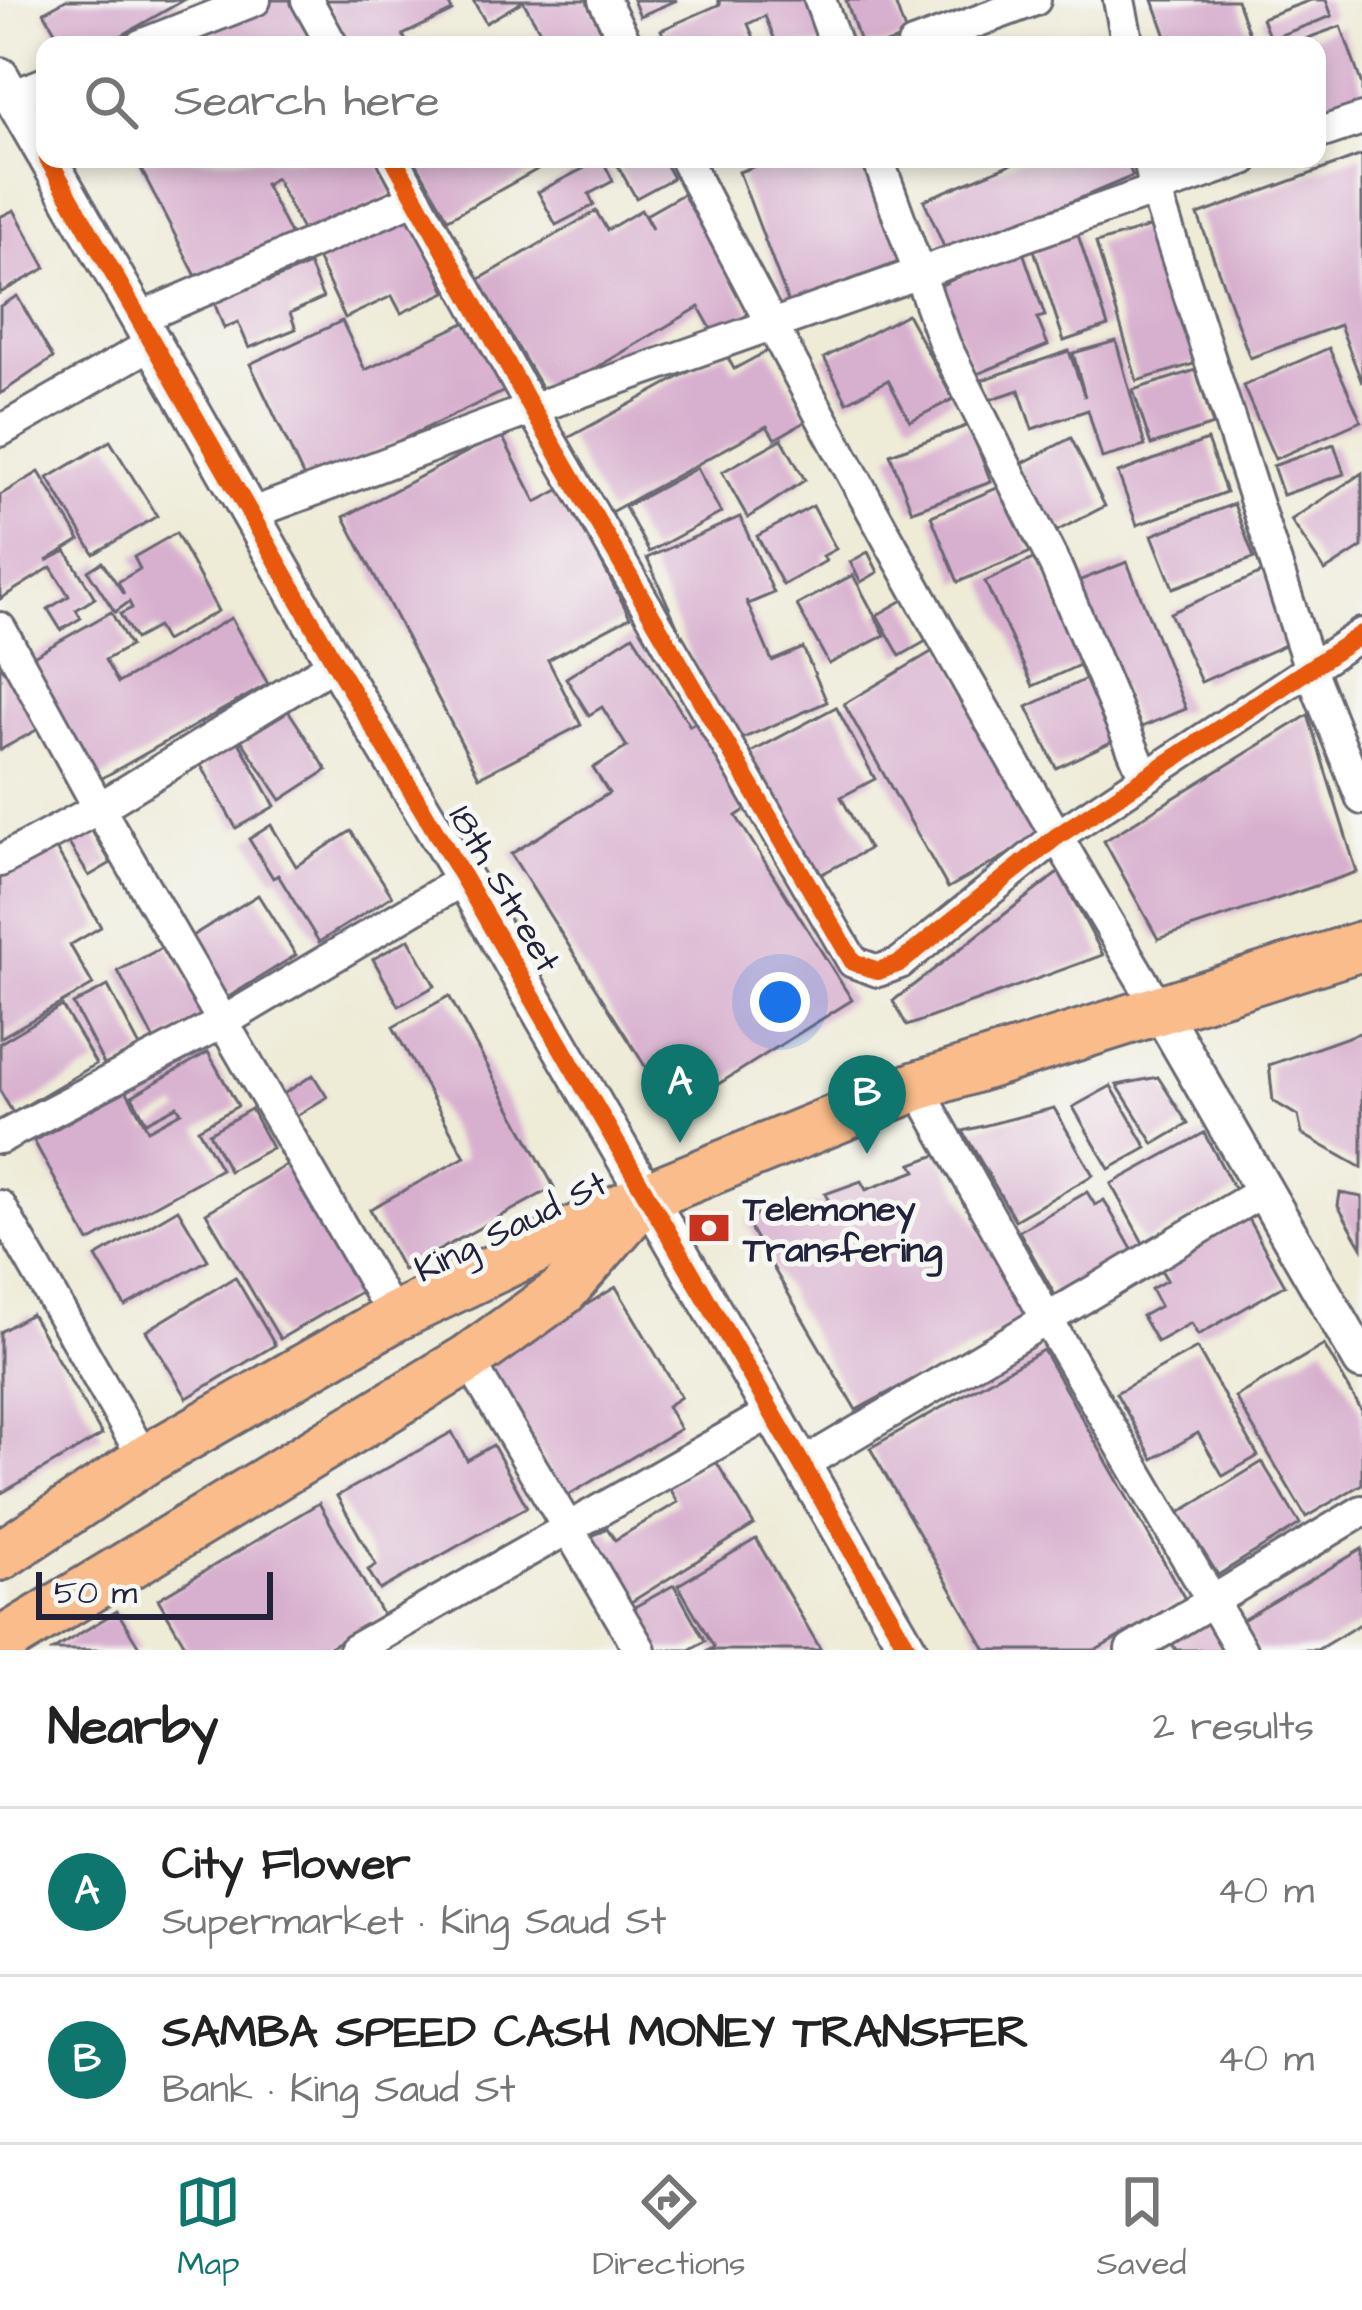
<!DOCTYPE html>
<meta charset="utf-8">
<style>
body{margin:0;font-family:"Architects Daughter",sans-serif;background:#f2f2f2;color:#222}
.scale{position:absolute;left:36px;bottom:30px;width:237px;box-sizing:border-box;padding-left:12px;border:6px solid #22223b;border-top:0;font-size:33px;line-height:42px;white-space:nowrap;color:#22223b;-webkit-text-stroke:9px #f6f6f2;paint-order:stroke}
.you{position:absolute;left:780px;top:1002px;width:42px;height:42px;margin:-30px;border:9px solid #fff;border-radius:50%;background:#1a73e8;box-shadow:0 0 0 18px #1a73e833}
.badge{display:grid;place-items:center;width:78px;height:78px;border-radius:50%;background:#0f766e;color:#fff;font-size:39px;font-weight:700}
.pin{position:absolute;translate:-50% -99px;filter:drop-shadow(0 3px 6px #0008)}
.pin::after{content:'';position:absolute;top:63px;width:42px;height:36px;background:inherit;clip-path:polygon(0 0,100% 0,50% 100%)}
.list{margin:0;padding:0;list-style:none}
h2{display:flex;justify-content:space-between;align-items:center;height:156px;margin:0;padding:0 48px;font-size:51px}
h2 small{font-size:39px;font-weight:400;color:#767676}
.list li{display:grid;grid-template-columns:78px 1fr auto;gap:36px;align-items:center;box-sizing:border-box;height:168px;padding:0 48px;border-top:3px solid #e0e0e0}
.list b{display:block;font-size:45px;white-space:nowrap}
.list p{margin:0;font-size:39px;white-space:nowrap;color:#767676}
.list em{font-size:39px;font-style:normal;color:#767676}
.icon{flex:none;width:66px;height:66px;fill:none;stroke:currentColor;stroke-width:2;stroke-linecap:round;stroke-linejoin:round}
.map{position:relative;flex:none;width:1362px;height:1650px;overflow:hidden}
.search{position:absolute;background:#fff;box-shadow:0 6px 18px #0003;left:36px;right:36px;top:36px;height:132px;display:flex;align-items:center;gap:30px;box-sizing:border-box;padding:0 42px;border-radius:24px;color:#767676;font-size:45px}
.sheet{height:492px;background:#fff}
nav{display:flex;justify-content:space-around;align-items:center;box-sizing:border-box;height:168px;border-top:3px solid #e0e0e0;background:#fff;font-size:33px;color:#767676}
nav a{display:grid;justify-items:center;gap:6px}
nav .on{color:#0f766e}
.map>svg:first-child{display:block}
.building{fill:#d8b0cf}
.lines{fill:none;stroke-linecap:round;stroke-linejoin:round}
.minor-casing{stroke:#696872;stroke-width:36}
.tertiary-casing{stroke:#696872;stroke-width:42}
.primary-casing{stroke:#696872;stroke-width:54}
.minor{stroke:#fff;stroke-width:30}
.tertiary{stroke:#fff;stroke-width:36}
.primary{stroke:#f9bc8a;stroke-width:48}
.cycleway-casing{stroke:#f6f6f2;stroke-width:26}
.cycleway{stroke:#e8590c;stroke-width:18}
.labels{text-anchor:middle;stroke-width:10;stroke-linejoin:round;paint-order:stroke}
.street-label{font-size:36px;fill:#22223b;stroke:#f6f6f2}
.poi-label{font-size:36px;font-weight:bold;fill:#22223b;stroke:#f6f6f2;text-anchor:start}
</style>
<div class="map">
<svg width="1362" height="1650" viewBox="0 0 1362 1650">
<rect width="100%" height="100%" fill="#f6f6f2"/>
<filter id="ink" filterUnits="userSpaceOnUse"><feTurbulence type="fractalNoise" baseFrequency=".00833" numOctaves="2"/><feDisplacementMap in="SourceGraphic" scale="24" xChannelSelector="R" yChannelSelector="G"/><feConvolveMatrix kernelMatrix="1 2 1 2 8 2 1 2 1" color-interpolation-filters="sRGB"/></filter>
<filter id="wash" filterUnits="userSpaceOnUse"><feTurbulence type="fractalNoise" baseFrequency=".004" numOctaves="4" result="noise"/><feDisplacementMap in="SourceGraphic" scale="48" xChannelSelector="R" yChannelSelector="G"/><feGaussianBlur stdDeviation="2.7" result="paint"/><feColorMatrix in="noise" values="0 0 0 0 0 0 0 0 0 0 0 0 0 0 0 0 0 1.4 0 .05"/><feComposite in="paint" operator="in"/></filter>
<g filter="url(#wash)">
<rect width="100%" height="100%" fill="#eeebd7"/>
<g id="blocks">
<g class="building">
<path d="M66,0H184L105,45H63L44,12Z"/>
<path d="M273,0H296L319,45H199L196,39Z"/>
<path d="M326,0H447L452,11L403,35L408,45H349Z"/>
<path d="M473,0H588L614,45H548L523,1L486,23Z"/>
<path d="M633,0H677L640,16Z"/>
<path d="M718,0H812L832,45H777L765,16L748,24L757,45H667L661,30L720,4Z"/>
<path d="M846,0H894L907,37L883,45H861Z"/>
<path d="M1153,0H1237L1253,45H1169Z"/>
<path d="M1311,0H1326L1332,16L1270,39L1262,18Z"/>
<path d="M1341,26L1362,85V113L1317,129V45L1291,44Z"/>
<path d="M1362,155V383L1340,325L1250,358L1198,215Z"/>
<path d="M136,159H376L394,194L306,238L276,178L265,184L293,240L201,286Z"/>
<path d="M414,159H556L448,219Z"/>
<path d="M602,159L613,181L589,194L594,205L556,225L538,192Z"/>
<path d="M619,159H662L673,178L636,198L615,161Z"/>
<path d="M774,159H874L912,257L789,304L739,172Z"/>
<path d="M1023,159H1125L1133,176L947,254L924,200Z"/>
<path d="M683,194L751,313L714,334L699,307L547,397L478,280L596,211L607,230L641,210L652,229L646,215Z"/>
<path d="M14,210L46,268L0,293V217Z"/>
<path d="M411,215L446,292L401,313L392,296L345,318L317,258Z"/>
<path d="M1156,225L1197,363L1137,381L1096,243Z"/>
<path d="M1076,229L1108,326L1064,341L1032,244Z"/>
<path d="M1021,246L1045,316L1037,318L1048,345L975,375L938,287Z"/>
<path d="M309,265L323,298L290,313L296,329L249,348L238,322L224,328L212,297L265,275L268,282Z"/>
<path d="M17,296L53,358L0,394V306Z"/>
<path d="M907,314L953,399L910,421L888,380L847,402L824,358Z"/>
<path d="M473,319L507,390L307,484L250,364L342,321L365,370Z"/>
<path d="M1116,341L1145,446L1102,458L1088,410L1032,429L1019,390L989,400L982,380L1069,351L1085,397L1073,353Z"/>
<path d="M1329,348L1361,421L1275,459L1243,386Z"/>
<path d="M769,350L808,420L775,439L767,426L609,513L568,438L725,352L734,369Z"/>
<path d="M1196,370L1213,425L1151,445L1133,390Z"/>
<path d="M969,425L991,482L912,511L890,454Z"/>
<path d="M501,434L536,502L563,488L630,617L548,660L581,725L479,777L344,517Z"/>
<path d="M1071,438L1105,506L1051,534L1017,466Z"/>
<path d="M782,439L805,480L748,518L722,472Z"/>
<path d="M1207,440L1226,492L1137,525L1118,473Z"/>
<path d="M110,441L157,516L94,554L48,478Z"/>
<path d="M1334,444L1344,474L1283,495L1273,466Z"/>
<path d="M697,468L721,513L649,552L625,507Z"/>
<path d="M39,472L80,540L46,561L66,551L95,598L76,610L81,618L61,630L48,609L69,596L51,567L0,599V495Z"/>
<path d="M1362,473V547L1325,571L1291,520Z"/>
<path d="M1004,485L1031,552L958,582L931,516Z"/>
<path d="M1234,504L1254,558L1173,588L1152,535Z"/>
<path d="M813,506L836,549L823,556L826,561L783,585L757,536Z"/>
<path d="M740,517L774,593L748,604L746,600L772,661L803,648L827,702L730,744L647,558Z"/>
<path d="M176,533L218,611L165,641L157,627L135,639L120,614L132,608L129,602L115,612L88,571L102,562L124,594L118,582L140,569L134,557Z"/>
<path d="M868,552L878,572L861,582L850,562Z"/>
<path d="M1037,557L1086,662L1033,686L985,582Z"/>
<path d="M1127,562L1186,709L1137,729L1078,581Z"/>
<path d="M1264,572L1294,641L1201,682L1170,613Z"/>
<path d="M853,575L885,635L829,664L797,605Z"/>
<path d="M905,599L928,640L900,656L877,615Z"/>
<path d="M111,612L130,646L105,660L118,683L231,618L268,684L97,781L28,659Z"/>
<path d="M633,635L690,726L695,723L748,808L736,816L852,1000L674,1112L511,854L609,793L593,768L627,747L602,707L589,715L566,678Z"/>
<path d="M943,645L1048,832L948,888L844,704Z"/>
<path d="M7,664L42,727L0,750V668Z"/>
<path d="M1086,679L1115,740L1056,768L1027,707Z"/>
<path d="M284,704L327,770L281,800L238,735Z"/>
<path d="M836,707L875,779L841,797L869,849L814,878L748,754Z"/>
<path d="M1308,715L1357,872L1158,939L1104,841Z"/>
<path d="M239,742L275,806L236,828L200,763Z"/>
<path d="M86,821L111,863L89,876L63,834Z"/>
<path d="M271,825L296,866L351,831L392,896L319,942L278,875L273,878L249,839Z"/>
<path d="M51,840L101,927L70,945L93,985L0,1038V869Z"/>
<path d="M1059,872L1103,955L907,1026L893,1001Z"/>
<path d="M258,895L296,955L222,1001L184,941Z"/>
<path d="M409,939L435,986L399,1006L373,959Z"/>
<path d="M167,945L206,1018L156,1044L118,971Z"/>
<path d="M108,986L143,1053L108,1072L73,1004Z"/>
<path d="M449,996L554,1187L403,1270L370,1209L465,1157L393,1027Z"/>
<path d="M62,1006L96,1064L13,1113L0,1091V1043Z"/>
<path d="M1362,1032V1168L1302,1134L1298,1116L1273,1101L1269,1065Z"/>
<path d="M208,1052L238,1106L198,1129L221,1169L89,1242L34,1141L126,1090L148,1130L181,1112L177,1106L146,1122L132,1096Z"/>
<path d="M313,1075L327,1097L285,1123L271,1102Z"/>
<path d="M1158,1077L1188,1124L1154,1144L1117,1085Z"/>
<path d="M1111,1086L1147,1148L1109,1169L1073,1107Z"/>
<path d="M1054,1108L1093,1175L1015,1220L963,1131Z"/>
<path d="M251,1109L272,1148L229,1171L209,1133Z"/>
<path d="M1204,1133L1236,1192L1143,1243L1111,1184Z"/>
<path d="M939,1154L1028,1317L856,1410L746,1221L768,1207L774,1218L829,1201L825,1194L861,1181L866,1190L916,1171L912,1164Z"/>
<path d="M288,1164L362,1291L280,1339L206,1213Z"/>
<path d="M1087,1192L1095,1205L1104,1200L1133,1251L1055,1295L1019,1231Z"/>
<path d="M1340,1193L1362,1197V1247L1338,1206Z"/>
<path d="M178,1209L208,1260L125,1306L96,1257Z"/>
<path d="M1248,1219L1285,1285L1198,1335L1191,1323L1157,1342L1142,1316L1160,1306L1151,1289L1167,1280L1160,1268Z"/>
<path d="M235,1277L275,1345L187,1398L146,1331Z"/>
<path d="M616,1287L681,1397L667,1406L680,1429L565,1497L487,1364Z"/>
<path d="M31,1314L102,1435L0,1494V1332Z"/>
<path d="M1324,1345L1362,1411V1484L1306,1517L1235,1397Z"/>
<path d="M1197,1348L1258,1456L1223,1476L1198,1433L1153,1459L1116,1393Z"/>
<path d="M1043,1350L1185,1599L1096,1650H986L870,1448Z"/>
<path d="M452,1432L467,1460L493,1445L527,1507L380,1590L368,1570L376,1565L337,1496Z"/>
<path d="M714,1458L754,1525L628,1604L589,1538L607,1528L615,1540L678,1502L668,1485Z"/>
<path d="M1262,1462L1300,1524L1218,1575L1179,1513Z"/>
<path d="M319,1503L383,1616L324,1650H188L158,1599Z"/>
<path d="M756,1539L821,1650H709L714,1647L678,1585Z"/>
<path d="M1362,1549V1623L1317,1650H1258L1241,1621Z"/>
<path d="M674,1585L705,1641L689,1650H654L631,1609Z"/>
<path d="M117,1611L141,1650H53Z"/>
<path d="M1206,1619L1225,1650H1176L1170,1640Z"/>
</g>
</g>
</g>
<g filter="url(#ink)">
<use href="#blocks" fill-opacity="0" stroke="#696872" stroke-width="3"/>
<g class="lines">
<g class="minor-casing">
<g id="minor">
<path d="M307,0L332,45"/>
<path d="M604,0L627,45"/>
<path d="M820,0L836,45"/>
<path d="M1119,0L1128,45"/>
<path d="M141,45L255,0"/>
<path d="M913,45L1035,0"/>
<path d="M12,96L45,83"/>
<path d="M1317,134L1362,119"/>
<path d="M394,159L532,409L853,962L878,971L900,963L1056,837L1362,634"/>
<path d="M685,159C834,448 993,733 1161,1012"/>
<path d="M878,159L945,345L1056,567L1145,778"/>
<path d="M1149,159L1155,189L1310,669L1362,799"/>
<path d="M140,318L416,198"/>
<path d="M0,431L153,343"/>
<path d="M250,514L532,409L1244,159"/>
<path d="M0,628L99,808L394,1317"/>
<path d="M0,861L99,808L335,663"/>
<path d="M917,1086L1047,1319L1241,1650"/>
<path d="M0,1138L223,1022L464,879"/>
<path d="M0,1206L145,1460"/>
<path d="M468,1359L640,1650"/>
<path d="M803,1464L1263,1191"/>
<path d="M354,1650L772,1412"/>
<path d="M1131,1650L1362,1511"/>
</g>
</g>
<g class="tertiary-casing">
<g id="tertiary">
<path d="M0,76L45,154"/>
<path d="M48,159L335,663L464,879L909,1650"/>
<path d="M1161,1012L1362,1361"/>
</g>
</g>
<g class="primary-casing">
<g id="primary">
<path d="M0,1556L145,1460L394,1317L645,1197L917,1086L1362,946"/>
<path d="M0,1643L468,1359L563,1291L632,1212"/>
</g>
</g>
<use href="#minor" class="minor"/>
<use href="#tertiary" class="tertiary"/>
<use href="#primary" class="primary"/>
<g class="cycleway-casing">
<g id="cycleway">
<path d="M48,159L335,663L464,879L909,1650"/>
<path d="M394,159L532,409L853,962L878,971L900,963L1056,837L1362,634"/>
</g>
</g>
<use href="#cycleway" class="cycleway"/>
</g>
</g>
<defs>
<g id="bank-bare" transform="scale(3.24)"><path d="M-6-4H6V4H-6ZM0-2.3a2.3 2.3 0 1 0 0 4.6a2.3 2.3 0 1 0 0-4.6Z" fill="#c8321e" stroke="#f6f6f2" stroke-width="2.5" paint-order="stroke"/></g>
</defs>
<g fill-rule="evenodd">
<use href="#bank-bare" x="709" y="1228"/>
</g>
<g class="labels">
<g class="street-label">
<text transform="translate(506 888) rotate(60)" y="13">18th Street</text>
<text transform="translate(510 1225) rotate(-26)" y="13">King Saud St</text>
</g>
<g class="poi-label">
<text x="743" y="1220">Telemoney<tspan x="743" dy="41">Transfering</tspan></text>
</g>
</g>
</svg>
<div class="scale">50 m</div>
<div class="you"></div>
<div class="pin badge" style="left:680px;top:1143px">A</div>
<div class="pin badge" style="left:867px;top:1154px">B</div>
<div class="search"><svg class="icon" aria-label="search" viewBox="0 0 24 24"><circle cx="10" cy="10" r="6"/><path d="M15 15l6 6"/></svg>Search here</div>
</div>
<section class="sheet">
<h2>Nearby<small>2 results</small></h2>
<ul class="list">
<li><span class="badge">A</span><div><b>City Flower</b><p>Supermarket · King Saud St</p></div><em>40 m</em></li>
<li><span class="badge">B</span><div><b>SAMBA SPEED CASH MONEY TRANSFER</b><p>Bank · King Saud St</p></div><em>40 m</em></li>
</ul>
</section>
<nav>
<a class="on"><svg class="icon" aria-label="map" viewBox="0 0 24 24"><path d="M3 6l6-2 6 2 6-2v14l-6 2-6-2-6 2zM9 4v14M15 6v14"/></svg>Map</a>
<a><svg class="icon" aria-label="directions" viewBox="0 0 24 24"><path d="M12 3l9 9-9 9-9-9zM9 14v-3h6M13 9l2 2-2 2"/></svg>Directions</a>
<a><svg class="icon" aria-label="saved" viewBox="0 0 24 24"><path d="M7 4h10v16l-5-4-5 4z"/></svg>Saved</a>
</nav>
